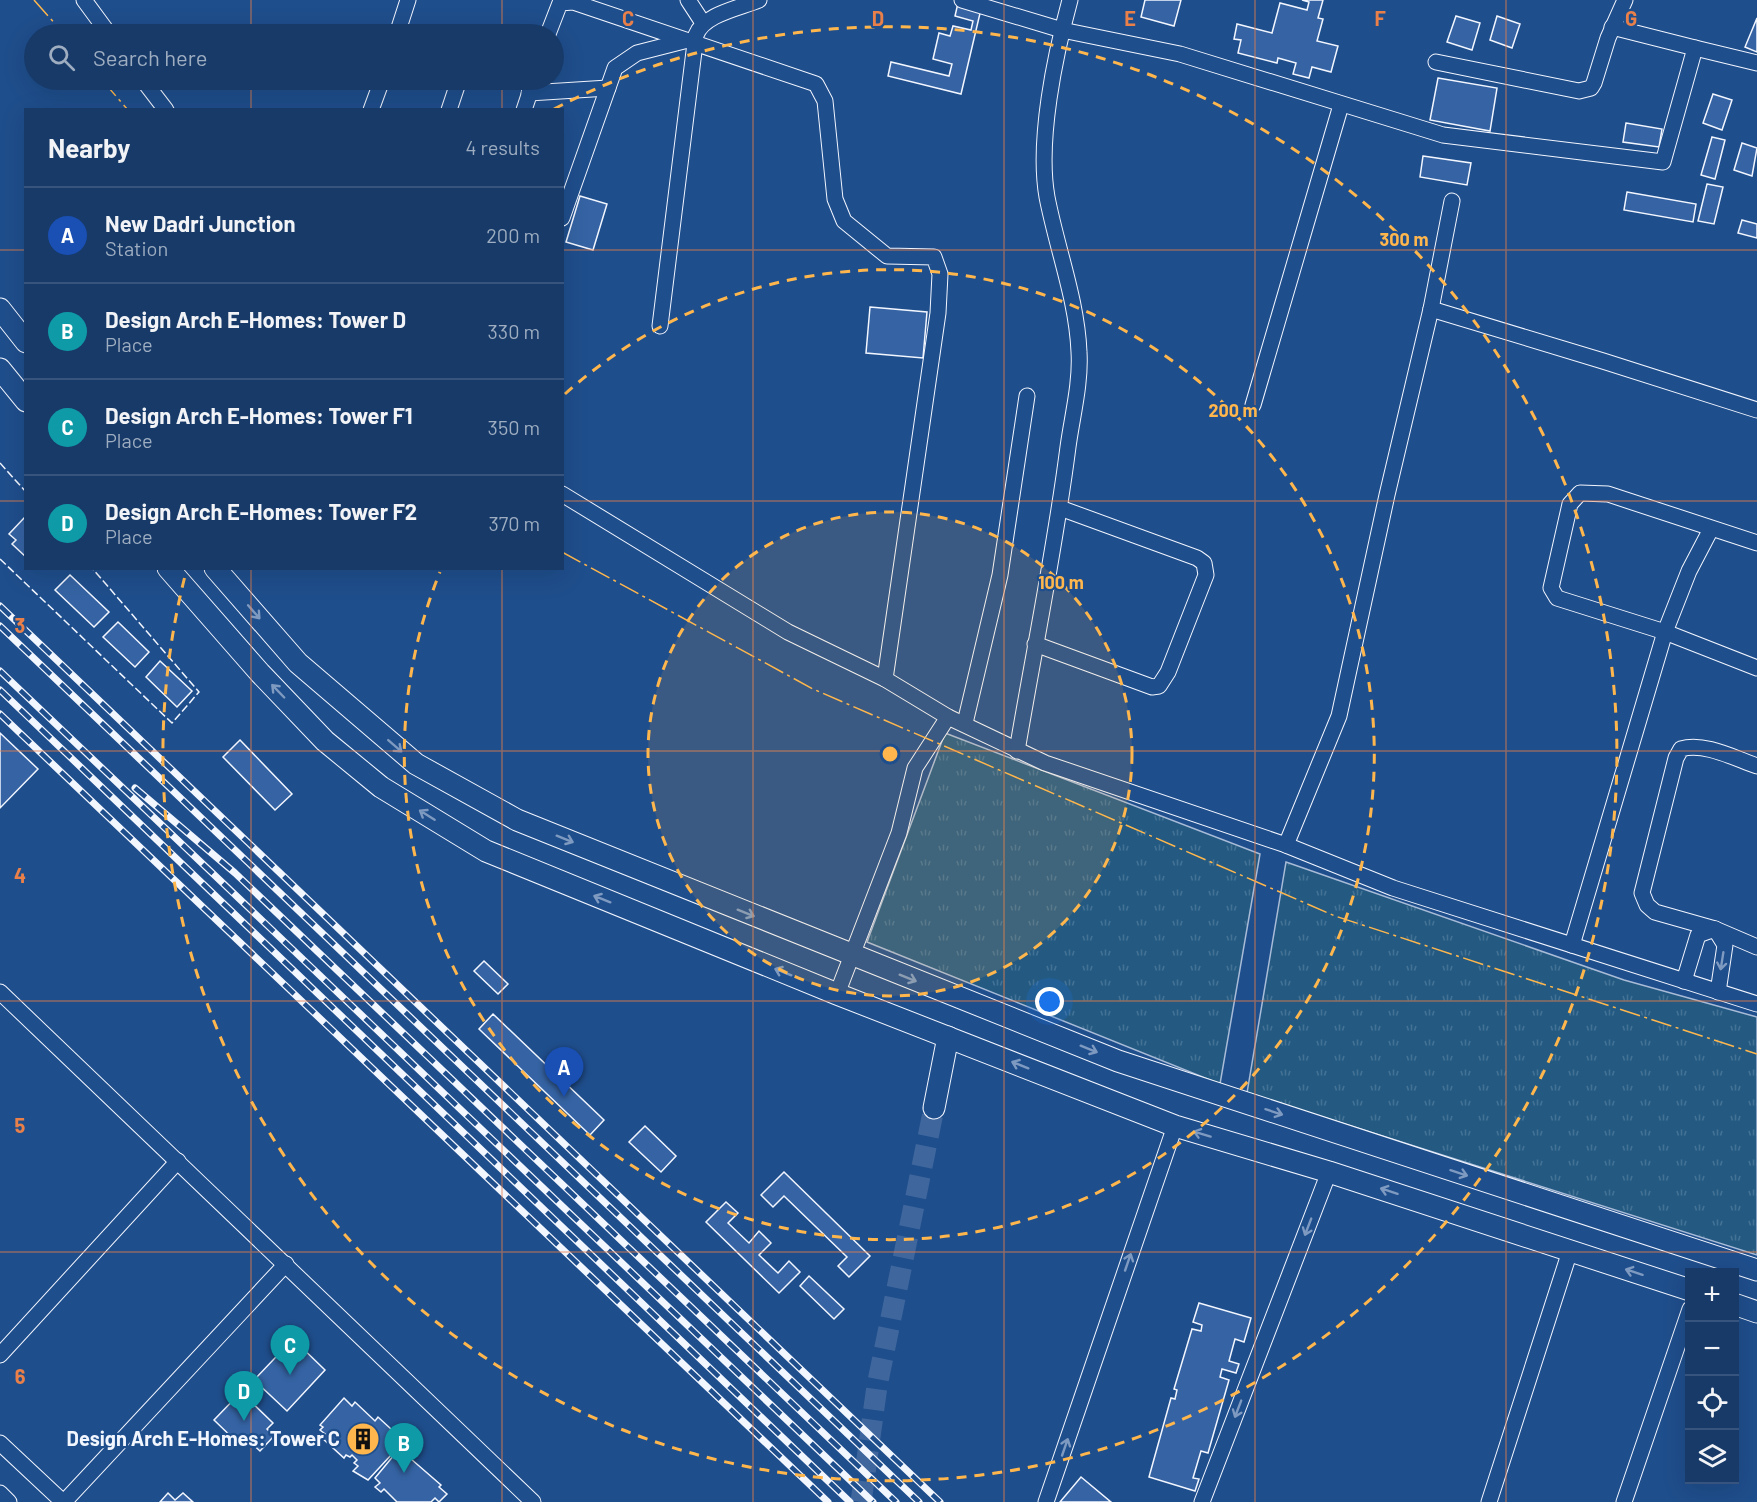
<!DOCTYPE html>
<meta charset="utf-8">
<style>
body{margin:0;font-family:Barlow,sans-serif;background:#244571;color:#f1f3f6}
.controls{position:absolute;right:18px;bottom:18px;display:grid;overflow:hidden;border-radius:0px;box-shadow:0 6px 24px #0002}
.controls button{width:54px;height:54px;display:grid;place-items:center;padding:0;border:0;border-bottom:2px solid #36547d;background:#173a69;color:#f1f3f6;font:30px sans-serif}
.you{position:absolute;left:1050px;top:1002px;width:21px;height:21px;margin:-15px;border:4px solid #fff;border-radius:50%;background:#1a73e8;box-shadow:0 0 0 9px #1a73e833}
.badge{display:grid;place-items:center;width:39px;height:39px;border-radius:50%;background:#ea580c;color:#fff;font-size:20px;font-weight:700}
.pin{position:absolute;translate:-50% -50px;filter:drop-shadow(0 2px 3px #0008)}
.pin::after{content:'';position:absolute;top:32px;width:21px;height:18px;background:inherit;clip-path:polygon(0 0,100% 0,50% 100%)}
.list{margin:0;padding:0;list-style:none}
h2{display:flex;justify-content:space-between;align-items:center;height:78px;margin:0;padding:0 24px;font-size:26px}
h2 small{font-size:20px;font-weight:400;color:#9eadc0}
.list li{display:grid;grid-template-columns:39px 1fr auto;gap:18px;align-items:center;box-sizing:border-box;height:96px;padding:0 24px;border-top:2px solid #36547d}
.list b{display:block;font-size:22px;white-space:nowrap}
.list p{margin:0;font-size:20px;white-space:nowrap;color:#9eadc0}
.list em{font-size:20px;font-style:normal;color:#9eadc0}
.icon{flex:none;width:33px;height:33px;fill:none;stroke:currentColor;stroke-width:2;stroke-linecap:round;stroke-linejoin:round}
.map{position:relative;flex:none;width:1757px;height:1502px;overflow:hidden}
.search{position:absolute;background:#173a69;box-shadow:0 6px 24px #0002;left:24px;top:24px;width:540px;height:66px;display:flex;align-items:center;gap:15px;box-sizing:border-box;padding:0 21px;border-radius:33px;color:#9eadc0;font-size:22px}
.panel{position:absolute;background:#173a69;box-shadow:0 6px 24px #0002;left:24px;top:108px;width:540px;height:462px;border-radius:0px}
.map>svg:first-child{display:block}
.grass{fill:url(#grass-tufts);stroke:#a8bbd7;stroke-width:1.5}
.building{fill:#3563a3;stroke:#f2f6ff;stroke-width:1.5}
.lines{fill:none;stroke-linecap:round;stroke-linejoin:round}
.secondary-tunnel{stroke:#3f679d;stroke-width:21;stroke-dasharray:21 10;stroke-linecap:butt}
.street-casing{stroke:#f2f6ff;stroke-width:17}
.secondary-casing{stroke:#f2f6ff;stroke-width:23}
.street{stroke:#1f4e8c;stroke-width:15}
.secondary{stroke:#1f4e8c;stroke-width:21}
.rail-casing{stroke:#f2f6ff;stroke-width:7}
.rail{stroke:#1f4e8c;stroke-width:4.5;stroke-dasharray:14;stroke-linecap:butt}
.fence{stroke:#f2f6ff;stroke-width:1.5;stroke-dasharray:8 3;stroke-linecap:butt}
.power{stroke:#ffb74d;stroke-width:1.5;stroke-dasharray:21 4.5 3 4.5;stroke-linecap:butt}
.oneway{stroke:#7e9ac0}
.grid{fill:none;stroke:#ea8049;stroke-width:1.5;stroke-opacity:0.55}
.ring{fill:none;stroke:#ffb74d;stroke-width:3;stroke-dasharray:10 8}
.labels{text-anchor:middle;stroke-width:4.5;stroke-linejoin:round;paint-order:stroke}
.poi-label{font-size:20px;font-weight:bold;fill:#f2f6ff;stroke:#1f4e8c;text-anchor:end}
.grid-label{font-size:20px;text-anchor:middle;font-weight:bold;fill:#ea8049;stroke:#1f4e8c;stroke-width:4.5;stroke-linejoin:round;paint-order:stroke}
.centre{fill:#ffb74d;stroke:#1f4e8c;stroke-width:3}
.ring-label{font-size:18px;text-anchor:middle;font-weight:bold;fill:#ffb74d;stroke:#1f4e8c;stroke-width:4.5;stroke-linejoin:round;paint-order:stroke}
</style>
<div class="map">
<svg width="1757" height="1502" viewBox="0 0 1757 1502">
<defs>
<pattern id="grass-tufts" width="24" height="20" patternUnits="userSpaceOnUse" patternTransform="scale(1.5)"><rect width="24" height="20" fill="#245a82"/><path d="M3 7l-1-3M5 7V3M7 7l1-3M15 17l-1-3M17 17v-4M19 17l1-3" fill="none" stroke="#447295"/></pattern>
</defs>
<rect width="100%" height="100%" fill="#1f4e8c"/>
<g class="grass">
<path d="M945,733L1260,854L1220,1084L867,942Z"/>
<path d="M1286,862L1624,980L1757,1017V1255L1247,1093Z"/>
</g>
<g class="building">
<path d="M1145,0H1181L1174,26L1141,17Z"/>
<path d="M1302,0H1323L1318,18L1323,19L1317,41L1338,46L1331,72L1312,67L1309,78L1293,74L1296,63L1278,58L1277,63L1238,53L1241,40L1234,39L1237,24L1272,33L1280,3L1307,10L1309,2Z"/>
<path d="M958,3L981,9L961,94L888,76L891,62L949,76L952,64L933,59L939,33L950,36L953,26L971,30L973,21L955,16Z"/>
<path d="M1456,16L1480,23L1472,50L1447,42Z"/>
<path d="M1497,16L1520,24L1512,48L1490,40Z"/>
<path d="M1757,18V52L1745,47Z"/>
<path d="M1438,78L1497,88L1490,131L1430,120Z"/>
<path d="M1713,94L1732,100L1722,130L1703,123Z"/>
<path d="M1626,123L1662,129L1659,147L1623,142Z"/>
<path d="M1712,137L1725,140L1715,179L1701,175Z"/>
<path d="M1742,143L1757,148L1752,176L1734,170Z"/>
<path d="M1423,156L1471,163L1467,185L1420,177Z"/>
<path d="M1707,184L1723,187L1714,224L1698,221Z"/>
<path d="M1627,192L1696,204L1693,222L1624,210Z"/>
<path d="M580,196L607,204L593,250L566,242Z"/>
<path d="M1742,220L1757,224V238L1738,233Z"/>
<path d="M870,307L927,312L923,358L866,353Z"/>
<path d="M24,518L26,520V557L12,544L16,540L9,534Z"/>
<path d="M70,575L109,612L94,627L55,590Z"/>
<path d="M118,622L149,652L135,667L103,637Z"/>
<path d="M160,661L192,691L177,707L146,677Z"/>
<path d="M0,733L38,769L0,808Z"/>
<path d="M240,740L292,794L275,810L223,757Z"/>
<path d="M484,961L508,984L498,994L474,971Z"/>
<path d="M493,1014L604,1120L590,1135L479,1029Z"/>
<path d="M645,1126L676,1156L661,1172L629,1142Z"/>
<path d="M784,1172L870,1256L849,1277L838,1266L847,1257L784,1196L773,1207L761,1195Z"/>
<path d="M726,1202L738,1213L728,1223L749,1243L759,1231L771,1243L759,1255L778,1273L789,1261L800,1272L779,1293L706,1222Z"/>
<path d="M809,1276L844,1309L834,1319L800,1286Z"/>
<path d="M1199,1303L1251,1318L1244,1342L1235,1339L1229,1361L1239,1364L1236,1373L1222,1369L1220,1377L1229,1380L1208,1453L1201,1451L1193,1478L1199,1479L1195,1491L1149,1477L1171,1398L1175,1399L1177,1390L1174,1389L1192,1329L1201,1331L1202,1325L1193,1322Z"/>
<path d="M293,1339L325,1370L287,1411L254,1380Z"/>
<path d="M241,1392L273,1423L267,1429L274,1436L260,1451L248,1440L242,1447L214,1420Z"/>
<path d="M344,1398L352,1406L355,1402L375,1421L378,1417L404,1441L368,1480L353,1471L358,1466L354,1463L357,1460L352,1455L350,1457L346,1455L344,1458L322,1438L325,1434L320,1430L323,1427L320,1425Z"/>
<path d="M399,1449L405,1454L409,1450L414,1455L411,1459L441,1485L439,1487L447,1494L439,1502L435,1498L431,1502H397L384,1489L381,1492L375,1487L380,1483L375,1478Z"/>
<path d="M1081,1477L1111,1502H1060Z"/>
<path d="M168,1493L175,1500L183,1493L193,1502H160Z"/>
</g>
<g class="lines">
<path class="secondary-tunnel" d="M861,1502L877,1386L934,1108"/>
<g class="street-casing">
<g id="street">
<path d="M84,0L109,34"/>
<path d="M688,0L703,23"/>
<path d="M962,0L1062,30L1180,54L1443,135L1663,162L1695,48L1612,27"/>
<path d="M397,34L408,0"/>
<path d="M548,34L560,3L573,2L816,84L825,101L835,199L844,221L887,256L934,257L940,274L938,313L885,679"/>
<path d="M1695,48L1757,63"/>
<path d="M1436,62L1579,91L1591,88L1594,83L1608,38L1625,0"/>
<path d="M143,80L166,110"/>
<path d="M529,93L608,88"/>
<path d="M371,110L382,80"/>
<path d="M449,110L459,80"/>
<path d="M524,110L534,80"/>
<path d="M562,218L615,68L637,53L684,41"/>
<path d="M1431,309L1603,361L1757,410"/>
<path d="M660,326L696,35C704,14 740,8 759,0"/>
<path d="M1253,405L1341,105"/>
<path d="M562,494L788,632L885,679L948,717L1045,763L1286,845L1393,888L1757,1004"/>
<path d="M1757,543L1608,494L1580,493L1570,504L1551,588L1557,598L1665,632L1757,668"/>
<path d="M1035,644L1152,687L1159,686L1168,672L1206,575L1204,563L1197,558L1060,508"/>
<path d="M965,723L1000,575L1027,396"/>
<path d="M1017,751C1034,650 1055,549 1068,447C1072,417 1081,383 1079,352C1077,300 1057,249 1047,197C1037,141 1055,55 1070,0"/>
<path d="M1757,766C1734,758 1704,742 1681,749L1676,758L1642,893L1647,905L1655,912L1715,929L1757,947"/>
<path d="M1286,845L1339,716L1387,495L1431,309L1452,201"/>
<path d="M1572,945L1665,632L1689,571L1711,529"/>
<path d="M1684,981L1698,935L1715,929L1725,945L1718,992"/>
<path d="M0,992L533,1502"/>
<path d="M837,994L899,833L915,768L948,717"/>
<path d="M0,1355L178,1161"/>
<path d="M0,1443L63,1502"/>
<path d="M0,1493L9,1502"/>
<path d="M64,1502L286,1264"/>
<path d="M1046,1502L1175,1126"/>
<path d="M1202,1502L1329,1172"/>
<path d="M1489,1502L1570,1251"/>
<path d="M1624,1502L1690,1309"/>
</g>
</g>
<g class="secondary-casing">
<g id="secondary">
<path d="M0,309L26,342"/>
<path d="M0,369L26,401"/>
<path d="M168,568L260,673L325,741L381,787L486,851L837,994L1175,1126L1329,1172L1690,1290"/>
<path d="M215,568L298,663L416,764L517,820L1118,1061L1757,1270"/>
<path d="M934,1108L948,1037"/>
<path d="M1734,1304L1757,1312"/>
</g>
</g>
<use href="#street" class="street"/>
<use href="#secondary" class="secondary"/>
<g class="rail-casing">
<g id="rail">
<path d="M0,606L940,1502"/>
<path d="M0,626L919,1502"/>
<path d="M0,671L873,1502"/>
<path d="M0,690L850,1502"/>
<path d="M0,714L828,1502"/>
<path d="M135,788L235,873L896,1502"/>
</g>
</g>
<use href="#rail" class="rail"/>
<g class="fence">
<path d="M0,463L26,492"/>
<path d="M0,559L172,723L199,692L92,568"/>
</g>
<g class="power">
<path d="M34,0L64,34"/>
<path d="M102,80L128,110"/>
<path d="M562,552L813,689L1335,916L1757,1054"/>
</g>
</g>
<defs><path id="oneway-shaft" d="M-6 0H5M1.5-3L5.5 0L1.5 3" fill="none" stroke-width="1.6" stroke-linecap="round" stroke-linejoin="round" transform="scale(1.5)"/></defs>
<g class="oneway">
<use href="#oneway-shaft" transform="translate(254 612) rotate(49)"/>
<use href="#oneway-shaft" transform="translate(278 691) rotate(-134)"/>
<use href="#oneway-shaft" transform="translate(395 746) rotate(41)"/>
<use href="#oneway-shaft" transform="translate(427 815) rotate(-148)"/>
<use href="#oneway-shaft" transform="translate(565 839) rotate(22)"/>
<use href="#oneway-shaft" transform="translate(602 899) rotate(-158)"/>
<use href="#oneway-shaft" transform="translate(746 913) rotate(22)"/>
<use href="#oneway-shaft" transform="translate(1722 961) rotate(99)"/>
<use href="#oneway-shaft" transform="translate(783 972) rotate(-158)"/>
<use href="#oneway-shaft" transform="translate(908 978) rotate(22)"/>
<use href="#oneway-shaft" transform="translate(1089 1049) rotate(22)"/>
<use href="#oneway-shaft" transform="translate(1020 1065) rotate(-158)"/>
<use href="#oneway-shaft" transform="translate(1274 1112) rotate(18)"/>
<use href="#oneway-shaft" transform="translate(1202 1134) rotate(-163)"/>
<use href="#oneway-shaft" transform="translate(1459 1173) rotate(18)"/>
<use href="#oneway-shaft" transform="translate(1389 1191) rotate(-162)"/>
<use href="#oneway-shaft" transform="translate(1308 1227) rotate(111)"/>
<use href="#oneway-shaft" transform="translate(1128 1262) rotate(-71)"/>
<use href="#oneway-shaft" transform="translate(1634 1272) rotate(-162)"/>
<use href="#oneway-shaft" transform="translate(1238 1409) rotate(111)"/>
<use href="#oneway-shaft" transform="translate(1065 1447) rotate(-71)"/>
</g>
<path class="grid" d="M251,0V34M502,0V34M753,0V1502M1004,0V1502M1255,0V1502M1506,0V1502M251,80V110M502,80V110M0,250H26M562,250H1757M0,501H26M562,501H1757M251,568V1502M502,568V1502M0,751H1757M0,1001H1757M0,1252H1757"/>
<circle cx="890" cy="754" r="242" fill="#ffb74d" fill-opacity=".12"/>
<g class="ring">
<circle cx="890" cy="754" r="242"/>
<path d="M565 394A485 485 0 1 1 440 572"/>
<path d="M554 109A727 727 0 1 1 186 572"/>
</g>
<defs>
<g id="building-disc" transform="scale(1.725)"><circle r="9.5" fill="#ffb74d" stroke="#1f4e8c"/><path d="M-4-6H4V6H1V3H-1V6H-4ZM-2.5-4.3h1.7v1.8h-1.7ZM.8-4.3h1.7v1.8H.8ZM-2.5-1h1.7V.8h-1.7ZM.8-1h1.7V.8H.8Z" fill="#111"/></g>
</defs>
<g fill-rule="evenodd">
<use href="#building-disc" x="363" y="1439"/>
</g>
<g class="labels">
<g class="poi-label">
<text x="340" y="1446">Design Arch E-Homes: Tower C</text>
</g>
</g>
<g class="grid-label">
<text x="628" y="26">C</text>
<text x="878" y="26">D</text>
<text x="1130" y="26">E</text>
<text x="1380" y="26">F</text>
<text x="1631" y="26">G</text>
<text x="20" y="633">3</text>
<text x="20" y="883">4</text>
<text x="20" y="1133">5</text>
<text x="20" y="1384">6</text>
</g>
<circle cx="890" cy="754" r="9" class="centre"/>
<g class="ring-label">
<text x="1404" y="246">300 m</text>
<text x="1233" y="417">200 m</text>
<text x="1061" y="589">100 m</text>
</g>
</svg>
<div class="controls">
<button>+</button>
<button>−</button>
<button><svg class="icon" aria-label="locate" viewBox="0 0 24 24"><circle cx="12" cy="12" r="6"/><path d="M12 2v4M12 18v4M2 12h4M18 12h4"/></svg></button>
<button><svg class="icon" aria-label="layers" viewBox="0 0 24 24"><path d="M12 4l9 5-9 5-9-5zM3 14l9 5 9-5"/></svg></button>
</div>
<div class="you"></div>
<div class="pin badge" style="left:564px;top:1097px;background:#1a4fb4">A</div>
<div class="pin badge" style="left:404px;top:1473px;background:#0f9aa8">B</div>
<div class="pin badge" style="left:290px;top:1375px;background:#0f9aa8">C</div>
<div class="pin badge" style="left:244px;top:1421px;background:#0f9aa8">D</div>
<div class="search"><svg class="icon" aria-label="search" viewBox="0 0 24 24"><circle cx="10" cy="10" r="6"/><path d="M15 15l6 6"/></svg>Search here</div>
<section class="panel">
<h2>Nearby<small>4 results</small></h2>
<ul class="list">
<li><span class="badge" style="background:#1a4fb4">A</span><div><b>New Dadri Junction</b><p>Station</p></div><em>200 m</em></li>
<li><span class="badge" style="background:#0f9aa8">B</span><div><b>Design Arch E-Homes: Tower D</b><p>Place</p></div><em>330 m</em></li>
<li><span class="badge" style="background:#0f9aa8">C</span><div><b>Design Arch E-Homes: Tower F1</b><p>Place</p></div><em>350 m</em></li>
<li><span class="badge" style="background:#0f9aa8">D</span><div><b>Design Arch E-Homes: Tower F2</b><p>Place</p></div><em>370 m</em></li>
</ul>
</section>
</div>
